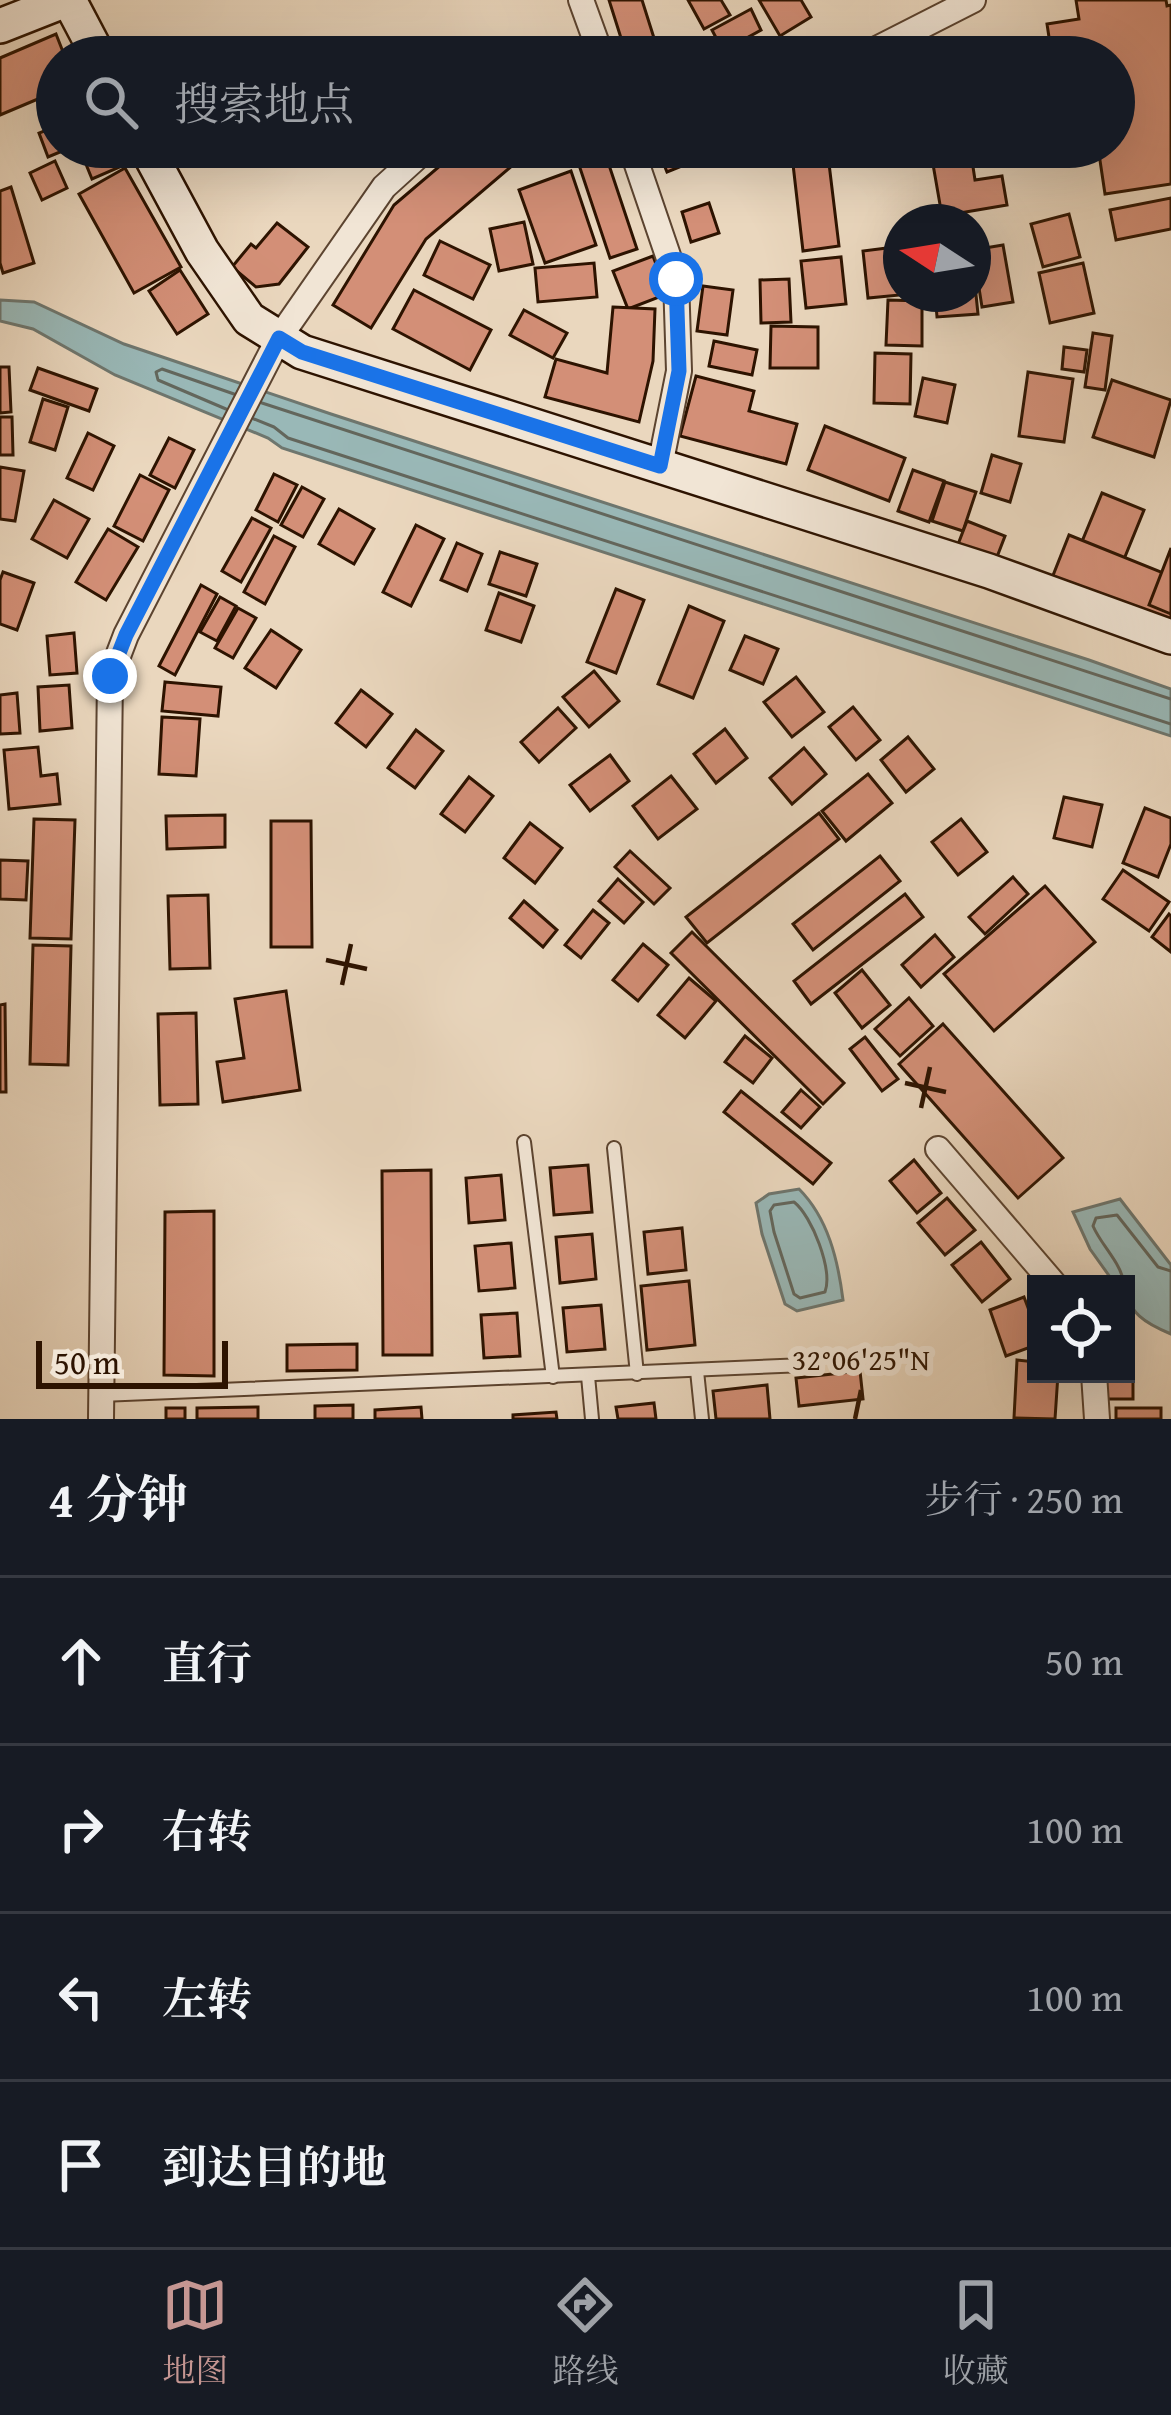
<!DOCTYPE html>
<html lang="zh">
<meta charset="utf-8">
<style>
body{margin:0;font-family:"Gentium Book Plus","Noto Serif SC",serif;background:#20242c;color:#f1f3f6}
.controls{position:absolute;right:36px;bottom:36px;display:grid;overflow:hidden;border-radius:0px;box-shadow:0 12px 48px #0002}
.controls button{width:108px;height:108px;display:grid;place-items:center;padding:0;border:0;border-bottom:3px solid #363941;background:#171b24;color:#f1f3f6;font:60px sans-serif}
.compass{position:absolute;left:883px;top:204px;width:108px;height:108px;border-radius:50%;background:#171b24;box-shadow:0 12px 48px #0002;rotate:282deg}
.scale{position:absolute;left:36px;bottom:30px;width:192px;box-sizing:border-box;padding-left:12px;border:6px solid #2d1300;border-top:0;font-size:33px;line-height:42px;white-space:nowrap;color:#2d1300;-webkit-text-stroke:9px #f1e5d5;paint-order:stroke}
.stop{position:absolute;width:36px;height:36px;margin:-27px;border:9px solid #1a73e8;border-radius:50%;background:#fff}
.stop.end{background:#1a73e8;border-color:#fff;box-shadow:0 3px 12px #0008}
.list{margin:0;padding:0;list-style:none}
h2{display:flex;justify-content:space-between;align-items:center;height:156px;margin:0;padding:0 48px;font-size:51px}
h2 small{font-size:39px;font-weight:400;color:#9ea1a6}
.list li{display:grid;grid-template-columns:78px 1fr auto;gap:36px;align-items:center;box-sizing:border-box;height:168px;padding:0 48px;border-top:3px solid #363941}
.list b{display:block;font-size:45px;white-space:nowrap}
.list em{font-size:39px;font-style:normal;color:#9ea1a6}
.icon{flex:none;width:66px;height:66px;fill:none;stroke:currentColor;stroke-width:2;stroke-linecap:round;stroke-linejoin:round}
.map{position:relative;flex:none;width:1171px;height:1419px;overflow:hidden}
.search{position:absolute;background:#171b24;box-shadow:0 12px 48px #0002;left:36px;right:36px;top:36px;height:132px;display:flex;align-items:center;gap:30px;box-sizing:border-box;padding:0 42px;border-radius:66px;color:#9ea1a6;font-size:45px}
.sheet{height:828px;background:#171b24}
nav{display:flex;justify-content:space-around;align-items:center;box-sizing:border-box;height:168px;border-top:3px solid #363941;background:#171b24;font-size:33px;color:#9ea1a6}
nav a{display:grid;justify-items:center;gap:6px}
nav .on{color:#c59692}
.map>svg:first-child{display:block}
.water{fill:#99b8b7;stroke:#6e766e;stroke-width:3}
.lines{fill:none;stroke-linecap:round;stroke-linejoin:round}
.shore{stroke:#63665c;stroke-width:3}
.building{fill:#d38f77;stroke:#2d1300;stroke-width:3}
.lane-casing{stroke:#5c4430;stroke-width:16}
.street-casing{stroke:#5c4430;stroke-width:28}
.secondary-casing{stroke:#2d1300;stroke-width:38}
.lane{stroke:#f1e5d5;stroke-width:12}
.street{stroke:#f1e5d5;stroke-width:24}
.secondary{stroke:#f1e5d5;stroke-width:33}
.route{stroke:#1a73e8;stroke-width:15}
.ticks{fill:none;stroke:#2d1300;stroke-width:4.5}
.ticks-label{font-size:30px;text-anchor:middle;fill:#2d1300;stroke:#f1e5d5;stroke-width:12;stroke-linejoin:round;paint-order:stroke}
</style>
<div class="map">
<svg width="1171" height="1419" viewBox="0 0 1171 1419">
<rect width="100%" height="100%" fill="#ead7be"/>
<filter id="stains"><feTurbulence type="fractalNoise" baseFrequency=".00167" numOctaves="4"/><feColorMatrix values="0 0 0 0 .2 0 0 0 0 .09 0 0 0 0 .02 0 0 0 .5 -.17"/></filter>
<radialGradient id="worn" r=".72"><stop offset=".6" stop-color="#630" stop-opacity="0"/><stop offset="1" stop-color="#630" stop-opacity=".3"/></radialGradient>
<g class="water">
<path d="M0,300L34,302L124,344L331,414L1089,660L1171,689V736L282,448L268,438L115,375L33,329L0,321Z"/>
<path d="M799,1189C828,1218 838,1260 843,1300L797,1311L785,1304L762,1234L756,1203L769,1194Z"/>
<path d="M1120,1199L1171,1265V1334C1147,1324 1126,1313 1126,1284H1115L1090,1249L1073,1212Z"/>
</g>
<g class="lines">
<g class="shore">
<path d="M262,403L1171,699"/>
<path d="M226,409L158,380L156,372L162,369L234,394"/>
<path d="M254,419L274,427L288,438L1171,724"/>
<path d="M794,1202C812,1216 833,1270 825,1292L800,1298L794,1294L774,1232L770,1211L774,1205Z"/>
<path d="M1124,1284C1122,1264 1101,1245 1093,1226L1096,1218L1117,1215L1158,1267L1171,1271"/>
</g>
</g>
<g class="building">
<path d="M609,0H642L660,57H627Z"/>
<path d="M688,0H721L730,15L704,29Z"/>
<path d="M759,0H801L811,17L780,36Z"/>
<path d="M1076,0H1166L1167,6L1171,5V184L1105,194L1098,147H1114V57H1052L1047,24L1079,19Z"/>
<path d="M751,9L761,30L723,51L712,30Z"/>
<path d="M56,34L65,57H57V91L0,115V58Z"/>
<path d="M951,40L954,57H914L912,47Z"/>
<path d="M57,126V147H72L48,157L39,133Z"/>
<path d="M79,147H115L122,166L92,179Z"/>
<path d="M462,147H510L520,159L426,239L371,328L333,305L394,205Z"/>
<path d="M573,147H603L637,249L610,258Z"/>
<path d="M657,147H686L692,162L667,172Z"/>
<path d="M791,147H827L839,246L803,251Z"/>
<path d="M930,147H970L975,180L1002,176L1007,205L942,216Z"/>
<path d="M55,161L67,188L42,200L30,173Z"/>
<path d="M125,168L181,267L134,293L79,194Z"/>
<path d="M571,171L596,245L545,263L519,190Z"/>
<path d="M11,187L34,263L3,273L0,263V191Z"/>
<path d="M1171,198V229L1116,240L1110,210Z"/>
<path d="M709,203L719,233L691,242L682,212Z"/>
<path d="M1069,214L1080,257L1043,267L1031,224Z"/>
<path d="M524,222L533,264L499,271L490,229Z"/>
<path d="M277,223L308,247L279,284L256,287L232,267L251,244L256,248Z"/>
<path d="M440,241L490,265L473,299L424,275Z"/>
<path d="M1003,245L1013,302L982,307L973,250Z"/>
<path d="M895,247L900,295L868,298L863,251Z"/>
<path d="M653,256L667,294L628,309L613,271Z"/>
<path d="M841,257L846,304L806,308L801,261Z"/>
<path d="M594,263L597,297L538,302L535,268Z"/>
<path d="M1083,263L1094,313L1050,323L1039,273Z"/>
<path d="M180,270L208,314L177,334L149,291Z"/>
<path d="M789,279L791,322L761,323L760,280Z"/>
<path d="M973,285H975L978,314L937,317L935,294H973Z"/>
<path d="M703,286L733,290L727,335L697,331Z"/>
<path d="M414,290L491,330L470,370L393,329Z"/>
<path d="M888,300L922,301V346L886,345Z"/>
<path d="M613,307L655,309L653,361L639,422L545,397L556,359L607,373Z"/>
<path d="M524,310L567,333L553,358L510,335Z"/>
<path d="M771,326L818,327V368H770Z"/>
<path d="M1093,333L1112,336L1105,390L1085,387Z"/>
<path d="M714,341L757,350L752,375L709,366Z"/>
<path d="M1064,347L1087,350L1084,372L1062,369Z"/>
<path d="M875,353L911,354L910,404L874,403Z"/>
<path d="M0,367H9L11,412L0,413Z"/>
<path d="M38,368L97,389L89,411L30,390Z"/>
<path d="M1028,372L1073,379L1064,442L1019,436Z"/>
<path d="M696,376L754,391L749,411L797,424L786,464L680,436Z"/>
<path d="M923,378L955,385L947,423L915,416Z"/>
<path d="M1112,380L1171,400L1154,457L1093,437Z"/>
<path d="M43,399L68,407L55,450L30,442Z"/>
<path d="M0,417H12L13,455H0Z"/>
<path d="M825,426L905,458L889,501L808,470Z"/>
<path d="M88,433L114,446L93,490L67,478Z"/>
<path d="M169,438L194,450L175,488L150,475Z"/>
<path d="M992,455L1021,464L1010,502L981,493Z"/>
<path d="M0,467L24,471L15,521L0,519Z"/>
<path d="M913,470L944,481L929,522L898,511Z"/>
<path d="M274,474L297,485L278,522L256,510Z"/>
<path d="M140,475L169,490L143,541L114,526Z"/>
<path d="M945,482L976,492L963,531L932,521Z"/>
<path d="M302,487L324,499L303,537L281,525Z"/>
<path d="M1102,493L1144,510L1111,591L1069,573Z"/>
<path d="M54,500L89,519L67,558L32,539Z"/>
<path d="M339,509L374,529L354,564L319,544Z"/>
<path d="M252,518L271,528L241,582L222,571Z"/>
<path d="M967,521L1005,536L995,562L957,547Z"/>
<path d="M416,525L444,539L411,606L383,592Z"/>
<path d="M108,529L138,547L106,600L76,582Z"/>
<path d="M1069,535L1171,576V625L1052,578Z"/>
<path d="M274,536L295,547L265,604L244,592Z"/>
<path d="M457,543L482,554L467,591L441,580Z"/>
<path d="M1171,548V614L1149,605Z"/>
<path d="M500,552L537,564L526,596L489,584Z"/>
<path d="M3,572L34,583L17,630L0,624V580Z"/>
<path d="M201,585L217,594L175,675L159,666Z"/>
<path d="M616,589L644,600L616,673L587,662Z"/>
<path d="M499,593L534,606L521,642L486,630Z"/>
<path d="M220,597L236,606L217,641L200,632Z"/>
<path d="M689,606L724,621L693,698L658,684Z"/>
<path d="M238,608L256,618L233,658L215,648Z"/>
<path d="M271,630L301,650L276,688L245,668Z"/>
<path d="M74,633L77,673L50,675L47,636Z"/>
<path d="M745,636L778,649L763,684L730,670Z"/>
<path d="M594,671L619,701L589,727L563,697Z"/>
<path d="M796,677L824,712L792,737L764,702Z"/>
<path d="M165,682L221,687L218,716L162,711Z"/>
<path d="M69,685L72,728L40,731L38,687Z"/>
<path d="M361,690L392,714L366,747L336,723Z"/>
<path d="M17,693L20,733L0,734V695Z"/>
<path d="M853,707L880,740L856,760L829,727Z"/>
<path d="M558,708L576,728L539,762L521,742Z"/>
<path d="M162,717L200,719L196,776L159,774Z"/>
<path d="M725,729L747,758L716,783L694,754Z"/>
<path d="M416,730L443,751L415,788L388,768Z"/>
<path d="M908,737L934,769L906,792L881,760Z"/>
<path d="M38,747L41,776L57,774L60,804L9,809L4,750Z"/>
<path d="M804,748L826,774L792,804L770,778Z"/>
<path d="M610,755L629,781L590,811L570,785Z"/>
<path d="M868,774L892,803L846,841L822,811Z"/>
<path d="M671,776L697,809L658,839L633,806Z"/>
<path d="M469,777L493,796L465,832L441,814Z"/>
<path d="M1064,797L1102,805L1092,847L1054,838Z"/>
<path d="M1145,808L1171,818V844L1158,877L1123,863Z"/>
<path d="M819,813L839,839L707,943L686,917Z"/>
<path d="M225,815V847L167,849L166,816Z"/>
<path d="M34,819L75,820L71,939L30,938Z"/>
<path d="M961,819L987,852L958,875L932,842Z"/>
<path d="M271,821H311L312,947H271Z"/>
<path d="M530,823L562,848L535,883L504,858Z"/>
<path d="M630,851L670,888L654,904L615,867Z"/>
<path d="M880,856L900,881L813,950L793,924Z"/>
<path d="M0,860L28,861L26,900L0,899Z"/>
<path d="M1123,870L1169,902L1149,931L1103,899Z"/>
<path d="M1013,877L1028,894L985,934L969,917Z"/>
<path d="M618,879L643,902L624,923L599,901Z"/>
<path d="M1045,886L1095,942L994,1031L944,974Z"/>
<path d="M905,894L923,917L811,1004L794,981Z"/>
<path d="M208,895L210,968L170,969L168,896Z"/>
<path d="M524,901L557,930L543,947L510,918Z"/>
<path d="M593,910L609,923L581,958L565,945Z"/>
<path d="M1169,914L1171,916V952L1152,937Z"/>
<path d="M692,932L844,1083L823,1104L671,953Z"/>
<path d="M935,935L954,957L921,987L902,965Z"/>
<path d="M643,944L668,965L638,1001L613,980Z"/>
<path d="M33,945L71,946L68,1065L30,1064Z"/>
<path d="M862,970L890,1005L862,1028L835,993Z"/>
<path d="M689,978L716,1001L685,1038L658,1015Z"/>
<path d="M286,991L300,1090L223,1102L217,1062L244,1058L235,999Z"/>
<path d="M909,998L933,1026L900,1056L875,1029Z"/>
<path d="M5,1004L6,1092H0V1005Z"/>
<path d="M196,1013L198,1104L160,1105L158,1014Z"/>
<path d="M943,1024L1063,1158L1018,1198L899,1064Z"/>
<path d="M745,1036L772,1058L753,1083L725,1062Z"/>
<path d="M865,1037L898,1079L882,1091L850,1049Z"/>
<path d="M801,1090L820,1107L801,1128L782,1112Z"/>
<path d="M741,1091L831,1163L813,1184L724,1112Z"/>
<path d="M914,1160L941,1193L917,1213L890,1181Z"/>
<path d="M588,1165L592,1212L554,1215L550,1168Z"/>
<path d="M431,1170L432,1355H383L382,1171Z"/>
<path d="M501,1175L505,1220L469,1223L466,1178Z"/>
<path d="M947,1198L975,1230L945,1255L918,1223Z"/>
<path d="M214,1211V1376L164,1375L165,1212Z"/>
<path d="M682,1228L686,1270L648,1274L644,1232Z"/>
<path d="M592,1234L596,1279L560,1283L556,1237Z"/>
<path d="M981,1242L1010,1279L982,1302L952,1265Z"/>
<path d="M511,1243L515,1288L479,1291L475,1246Z"/>
<path d="M689,1281L695,1345L647,1350L641,1286Z"/>
<path d="M1024,1297L1036,1329V1345L1006,1356L990,1310Z"/>
<path d="M601,1305L605,1349L567,1352L563,1308Z"/>
<path d="M517,1313L520,1356L484,1358L481,1315Z"/>
<path d="M357,1344V1370L287,1371V1345Z"/>
<path d="M1126,1352H1133V1399H1106V1374H1126Z"/>
<path d="M1017,1360L1036,1362V1374H1058L1055,1419L1014,1418Z"/>
<path d="M860,1371L863,1399L799,1406L796,1378Z"/>
<path d="M767,1385L770,1419H716L713,1391Z"/>
<path d="M654,1403L656,1419H618L616,1407Z"/>
<path d="M353,1405V1419H315V1406Z"/>
<path d="M258,1407V1419H197V1408Z"/>
<path d="M421,1407L422,1419H375V1410Z"/>
<rect x="166" y="1408" width="19" height="11"/>
<rect x="1116" y="1408" width="45" height="11"/>
<path d="M556,1412L557,1419H513V1415Z"/>
</g>
<g class="lines">
<g class="lane-casing">
<g id="lane">
<path d="M524,1142L553,1377"/>
<path d="M614,1148L637,1374"/>
<path d="M697,1371L702,1419"/>
<path d="M588,1376L592,1419"/>
<path d="M101,1395L805,1365"/>
</g>
</g>
<g class="street-casing">
<g id="street">
<path d="M568,57L597,44L581,0"/>
<path d="M861,57L973,0"/>
<path d="M631,147L676,279L679,371L660,466"/>
<path d="M938,1149L1054,1284"/>
<path d="M1094,1374L1097,1419"/>
<path d="M101,1419L110,677L126,635L279,338L384,187L428,147"/>
</g>
</g>
<g class="secondary-casing">
<g id="secondary">
<path d="M69,0L99,57"/>
<path d="M0,26L66,0"/>
<path d="M146,147L202,251L249,319L302,352L989,571L1171,637"/>
</g>
</g>
<use href="#lane" class="lane"/>
<use href="#street" class="street"/>
<use href="#secondary" class="secondary"/>
</g>
<g class="lines">
<path class="route" d="M110,676L126,635L279,338L302,352L660,466L679,371L676,279"/>
</g>
<path class="ticks" d="M326,960L367,969M342,985L351,944M905,1083L946,1092M921,1108L930,1067M855,1419L861,1390"/>
<g class="ticks-label">
<text x="861" y="1370">32°06'25"N</text>
</g>
<rect width="100%" height="100%" filter="url(#stains)"/>
<rect width="100%" height="100%" fill="url(#worn)"/>
</svg>
<div class="controls">
<button><svg class="icon" aria-label="locate" viewBox="0 0 24 24"><circle cx="12" cy="12" r="6"/><path d="M12 2v4M12 18v4M2 12h4M18 12h4"/></svg></button>
</div>
<svg class="compass" viewBox="-18 -18 36 36"><path d="M0-13l5 13h-10z" fill="#e53935"/><path d="M0 13l5-13h-10z" fill="#9ea1a6"/></svg>
<div class="scale">50 m</div>
<div class="stop" style="left:676px;top:279px"></div>
<div class="stop end" style="left:110px;top:676px"></div>
<div class="search"><svg class="icon" aria-label="search" viewBox="0 0 24 24"><circle cx="10" cy="10" r="6"/><path d="M15 15l6 6"/></svg>搜索地点</div>
</div>
<section class="sheet">
<h2>4 分钟<small>步行 · 250 m</small></h2>
<ul class="list">
<li><svg class="icon" aria-label="ahead" viewBox="0 0 24 24"><path d="M12 20V5M6 11l6-6 6 6"/></svg><div><b>直行</b></div><em>50 m</em></li>
<li><svg class="icon" aria-label="right" viewBox="0 0 24 24"><path d="M7 20v-9h11M14 6l5 5-5 5"/></svg><div><b>右转</b></div><em>100 m</em></li>
<li><svg class="icon" aria-label="left" viewBox="0 0 24 24"><path d="M17 20v-9H6M10 6l-5 5 5 5"/></svg><div><b>左转</b></div><em>100 m</em></li>
<li><svg class="icon" aria-label="arrive" viewBox="0 0 24 24"><path d="M6 21V4h12l-3 4 3 4H6"/></svg><div><b>到达目的地</b></div></li>
</ul>
</section>
<nav>
<a class="on"><svg class="icon" aria-label="map" viewBox="0 0 24 24"><path d="M3 6l6-2 6 2 6-2v14l-6 2-6-2-6 2zM9 4v14M15 6v14"/></svg>地图</a>
<a><svg class="icon" aria-label="directions" viewBox="0 0 24 24"><path d="M12 3l9 9-9 9-9-9zM9 14v-3h6M13 9l2 2-2 2"/></svg>路线</a>
<a><svg class="icon" aria-label="saved" viewBox="0 0 24 24"><path d="M7 4h10v16l-5-4-5 4z"/></svg>收藏</a>
</nav>
